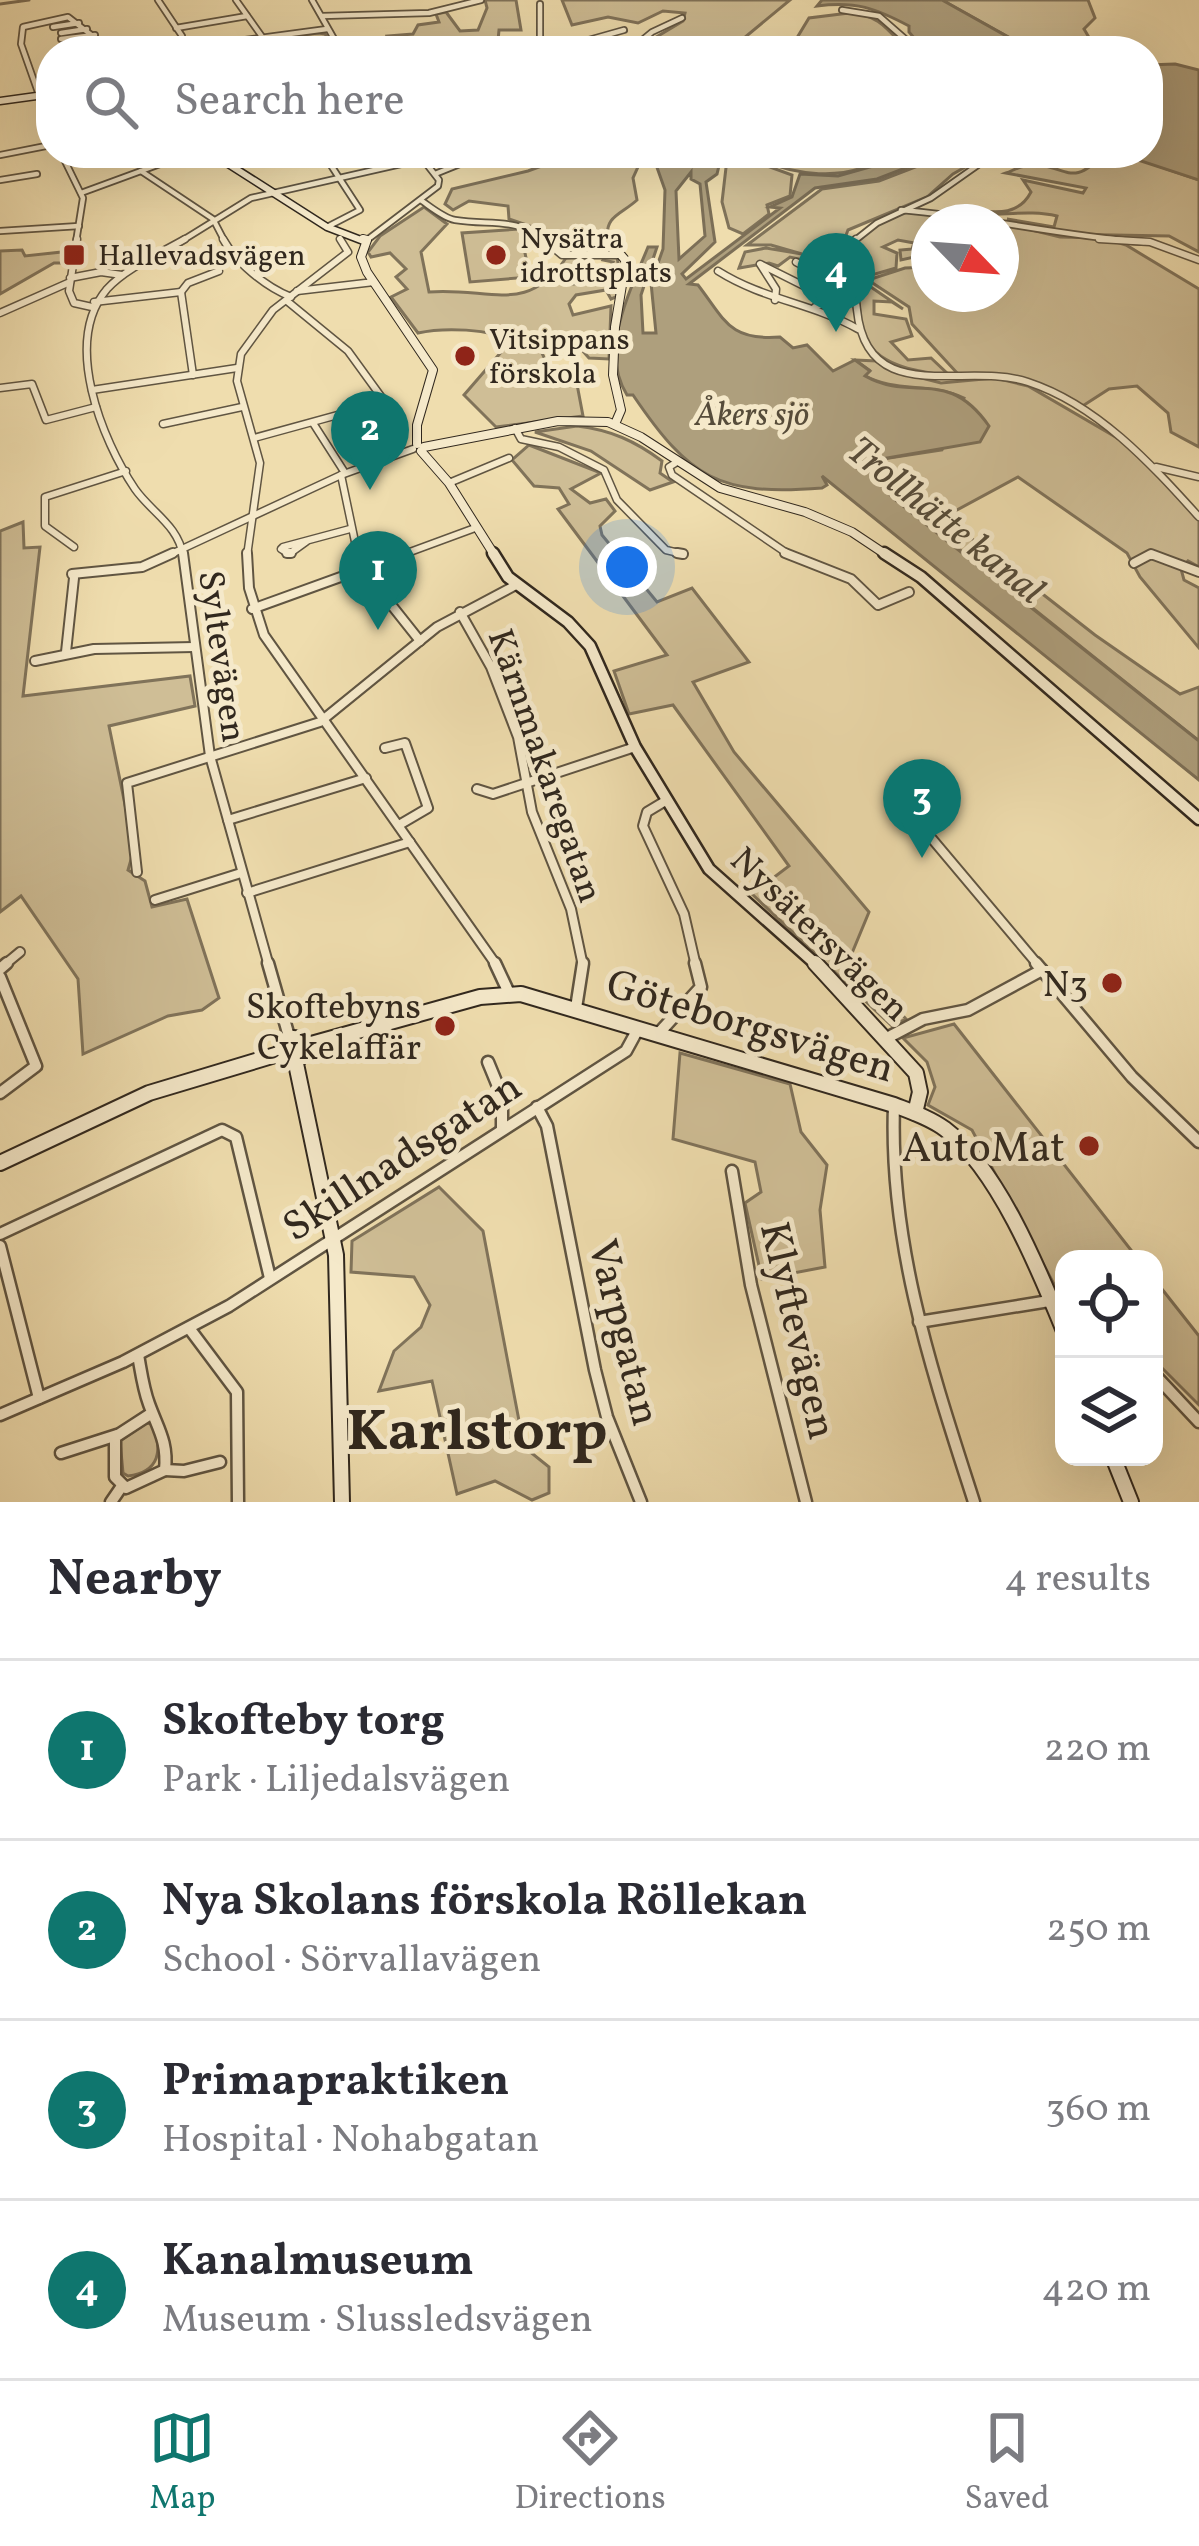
<!DOCTYPE html>
<meta charset="utf-8">
<style>
body{margin:0;font-family:Vollkorn,serif;background:#f2f2f3;color:#2b2b33}
.controls{position:absolute;right:36px;bottom:36px;display:grid;overflow:hidden;border-radius:24px;box-shadow:0 12px 48px #0002}
.controls button{width:108px;height:108px;display:grid;place-items:center;padding:0;border:0;border-bottom:3px solid #e1e1e2;background:#fff;color:#2b2b33;font:60px sans-serif}
.compass{position:absolute;left:911px;top:204px;width:108px;height:108px;border-radius:50%;background:#fff;box-shadow:0 12px 48px #0002;rotate:115deg}
.you{position:absolute;left:627px;top:567px;width:42px;height:42px;margin:-30px;border:9px solid #fff;border-radius:50%;background:#1a73e8;box-shadow:0 0 0 18px #1a73e833}
.badge{display:grid;place-items:center;width:78px;height:78px;border-radius:50%;background:#0f766e;color:#fff;font-size:39px;font-weight:700}
.pin{position:absolute;translate:-50% -99px;filter:drop-shadow(0 3px 6px #0008)}
.pin::after{content:'';position:absolute;top:63px;width:42px;height:36px;background:inherit;clip-path:polygon(0 0,100% 0,50% 100%)}
.list{margin:0;padding:0;list-style:none}
h2{display:flex;justify-content:space-between;align-items:center;height:156px;margin:0;padding:0 48px;font-size:51px}
h2 small{font-size:39px;font-weight:400;color:#7c7c81}
.list li{display:grid;grid-template-columns:78px 1fr auto;gap:36px;align-items:center;box-sizing:border-box;height:180px;padding:0 48px;border-top:3px solid #e1e1e2}
.list b{display:block;font-size:45px;white-space:nowrap}
.list p{margin:0;font-size:39px;white-space:nowrap;color:#7c7c81}
.list em{font-size:39px;font-style:normal;color:#7c7c81}
.icon{flex:none;width:66px;height:66px;fill:none;stroke:currentColor;stroke-width:2;stroke-linecap:round;stroke-linejoin:round}
.map{position:relative;flex:none;width:1199px;height:1502px;overflow:hidden}
.search{position:absolute;background:#fff;box-shadow:0 12px 48px #0002;left:36px;right:36px;top:36px;height:132px;display:flex;align-items:center;gap:30px;box-sizing:border-box;padding:0 42px;border-radius:48px;color:#7c7c81;font-size:45px}
.sheet{height:876px;background:#fff}
nav{display:flex;justify-content:space-around;align-items:center;box-sizing:border-box;height:168px;border-top:3px solid #e1e1e2;background:#fff;font-size:33px;color:#7c7c81}
nav a{display:grid;justify-items:center;gap:6px}
nav .on{color:#0f766e}
.map>svg:first-child{display:block}
.green{fill:#cfbe96;stroke:#80735a;stroke-width:3}
.water{fill:#ae9f7d;stroke:#7c6f57;stroke-width:3;fill-rule:evenodd}
.lines{fill:none;stroke-linecap:round;stroke-linejoin:round}
.stream{stroke:#7c6f57;stroke-width:3}
.street-far3-casing{stroke:#605542;stroke-width:8}
.street-far2-casing{stroke:#605542;stroke-width:9}
.street-far1-casing{stroke:#605542;stroke-width:12}
.street-casing{stroke:#605542;stroke-width:15}
.secondary-far3-casing{stroke:#31281e;stroke-width:9}
.secondary-far2-casing{stroke:#31281e;stroke-width:10}
.secondary-far1-casing{stroke:#31281e;stroke-width:15}
.secondary-casing{stroke:#31281e;stroke-width:18}
.street-far3{stroke:#f5e9ca;stroke-width:4.5}
.street-far2{stroke:#f5e9ca;stroke-width:6}
.street-far1{stroke:#f5e9ca;stroke-width:8}
.street{stroke:#f5e9ca;stroke-width:10}
.secondary-far3{stroke:#f5e9ca;stroke-width:6}
.secondary-far2{stroke:#f5e9ca;stroke-width:8}
.secondary-far1{stroke:#f5e9ca;stroke-width:10}
.secondary{stroke:#f5e9ca;stroke-width:14}
.poi-dot{fill:#8f2418;stroke:#f5e9ca;stroke-width:4.5}
.labels{text-anchor:middle;stroke-width:10;stroke-linejoin:round;paint-order:stroke}
.far-poi-label{font-size:30px;fill:#31281e;stroke:#f5e9ca;text-anchor:start}
.far-water-label{font-size:33px;font-style:italic;fill:#564c3a;stroke:#f5e9ca}
.street-label{font-size:36px;fill:#31281e;stroke:#f5e9ca}
.poi-label{font-size:36px;fill:#31281e;stroke:#f5e9ca;text-anchor:end}
.water-label{font-size:39px;font-style:italic;fill:#564c3a;stroke:#f5e9ca}
.near-street-label{font-size:42px;fill:#31281e;stroke:#f5e9ca}
.near-poi-label{font-size:42px;fill:#31281e;stroke:#f5e9ca;text-anchor:end}
.near-district-label{font-size:57px;font-weight:bold;fill:#31281e;stroke:#f5e9ca}
</style>
<div class="map">
<svg width="1199" height="1502" viewBox="0 0 1199 1502">
<rect width="100%" height="100%" fill="#efddae"/>
<filter id="stains"><feTurbulence type="fractalNoise" baseFrequency=".00167" numOctaves="4"/><feColorMatrix values="0 0 0 0 .2 0 0 0 0 .09 0 0 0 0 .02 0 0 0 .5 -.17"/></filter>
<radialGradient id="worn" r=".72"><stop offset=".6" stop-color="#630" stop-opacity="0"/><stop offset="1" stop-color="#630" stop-opacity=".3"/></radialGradient>
<g class="green">
<path d="M485,0H516L521,30H499L497,51H393L387,36L413,34L418,25L439,22L436,14L446,12L460,31L478,30L487,8Z"/>
<path d="M562,0H790L744,38L743,51H633L683,21L685,13L663,11L638,23L608,17L572,25Z"/>
<path d="M942,0H1088L1095,18L1084,29L1097,51H1033Z"/>
<path d="M849,13C879,14 888,30 908,51H789L809,18Z"/>
<path d="M318,33L325,34L336,51H227L230,45Z"/>
<path d="M577,153H637L642,158L633,178L637,200C622,214 604,216 608,239L587,242L589,253H564L533,227L509,219L508,206L469,201L453,210L445,204L452,189L528,171Z"/>
<path d="M747,153H889C850,185 788,176 747,153Z"/>
<path d="M974,153H990L953,174L927,197L848,230L842,246L804,253L842,250L848,270L790,257L778,266L769,263L739,268L745,252L766,248L802,254L771,245H747L822,189L879,181L928,162Z"/>
<path d="M1104,153H1137L1135,158L1199,180V252L1169,236L1058,234L1007,219L1054,227L1057,216C1023,208 987,220 947,210C978,206 1014,225 1031,192L1023,180L1083,193L1086,188L1006,173C1012,171 1018,167 1025,166C1065,160 1069,193 1104,153Z"/>
<path d="M737,155L792,175L790,196L767,205L769,214L743,234L729,228L722,202L727,159Z"/>
<path d="M424,207L447,224L421,252L429,292C490,287 527,316 566,258L599,255L587,258L573,284L603,281L613,262L603,260L606,255L617,257L621,280L616,297L611,299L606,290L576,295L569,304L573,315L611,306L609,359L589,358L572,339L540,349L552,374L576,379L583,416L496,427L464,395L509,343C494,327 440,328 418,333L391,297L407,289L396,277L406,269L390,253L371,257L368,252L380,236Z"/>
<path d="M898,212L974,216L1060,237L1103,238L1126,245L1199,289V447L1171,432L1168,413L1137,386L1109,389L1081,407C1039,381 1008,370 958,374L912,324L909,307L868,280L905,268L929,267V294H1001V222H929V264L914,257L901,260L900,250L912,249L914,243L898,240L883,247L897,253L896,268L858,279L850,249L861,235Z"/>
<path d="M520,229L530,277L470,282L462,233Z"/>
<path d="M22,250L25,256L71,251L69,263H54L0,294V251Z"/>
<path d="M865,283L903,309L892,302L874,301V314L906,319L912,336L891,342L908,360L931,358L950,376C920,372 875,367 863,333C859,320 861,306 857,293L856,287Z"/>
<path d="M855,360L877,361L898,372L941,383L995,378L1028,386L1131,446L1199,520V567L1188,561L1181,569L1184,580L1199,588V648L1140,577L1127,553L1018,477L944,517L1095,635L1180,694L1199,687V741L879,485L865,467L876,460L942,450L964,398C932,382 894,393 864,375L869,370Z"/>
<path d="M577,426C611,430 635,441 662,461L660,473L673,482L650,490L591,451L535,432Z"/>
<path d="M529,445L601,473L571,489L590,503L606,499L615,511L600,526L602,535L657,602L692,588L749,662L693,682L734,752L869,912L850,958L906,1019L892,1026L752,894L789,866L673,705L629,714L614,671L667,655L558,509L569,504L559,488L534,486L512,460Z"/>
<path d="M23,522L24,548L40,547L23,696L190,676L195,706L109,726L134,849L128,870L145,881L152,907L187,899L219,998L202,1010L168,1016L83,1054L78,979L21,896L0,912V531Z"/>
<path d="M954,1024L1138,1259H1064V1303L972,1130L928,1105L935,1087L927,1062L903,1038Z"/>
<path d="M680,1053L790,1084L801,1132L827,1165L820,1210L825,1267L762,1279L745,1203L761,1192L755,1162L673,1139Z"/>
<path d="M439,1187L483,1231L524,1447L549,1467V1493L532,1500L495,1481L457,1494L432,1381L379,1391L394,1351L421,1327L430,1305L414,1277L351,1272L352,1241Z"/>
<path d="M1154,1279L1199,1336V1405L1154,1360Z"/>
<path d="M146,1423L152,1424C163,1450 160,1472 128,1476L123,1473L120,1441Z"/>
</g>
<g class="water">
<path d="M822,0H942L1033,51H925L909,32V26C875,8 856,1 817,6Z"/>
<path d="M1175,64L1199,70V180L1135,159L1137,153H1148V65Z"/>
<path d="M644,153H722L717,174L706,182L715,242L682,274L686,279L780,208L770,207L792,197L800,174L838,176L873,166L893,153H968L921,162L877,179L815,188L689,284L698,285C725,320 729,341 780,337L793,348L807,345L833,371L855,360L870,371L865,376C913,403 947,366 989,426L980,442L876,460L866,468L893,498L1199,741V780L822,476L827,485L822,488C719,496 690,479 633,395H627C599,350 629,294 648,247H657L641,295L643,333H656L651,283L663,249L665,190L654,159ZM691,172V179L700,184L705,236L679,259L676,191Z"/>
</g>
<g class="lines">
<path class="stream" d="M0,4L29,0"/>
<g class="street-far3-casing">
<g id="street-far3">
<path d="M158,0L182,36L178,50"/>
<path d="M236,0L263,38"/>
<path d="M312,0L341,51"/>
<path d="M540,4V51"/>
<path d="M842,10L879,16L919,51"/>
<path d="M322,16L429,13L481,0"/>
<path d="M53,27L79,23"/>
<path d="M176,28L247,16"/>
<path d="M61,33L87,29"/>
<path d="M61,39L95,35"/>
<path d="M541,40L585,41"/>
<path d="M178,49L327,29"/>
<path d="M582,51L585,41L624,30"/>
<path d="M629,51L652,32L682,18"/>
<path d="M51,129L21,44L23,27L68,17L112,51"/>
<path d="M61,153L83,198L76,242"/>
<path d="M96,153L100,164"/>
<path d="M323,153L360,210L327,227"/>
<path d="M549,153H565"/>
<path d="M0,155L51,145"/>
<path d="M141,171L213,219L225,242"/>
<path d="M435,174L487,153"/>
<path d="M0,180L37,174"/>
<path d="M81,193L190,153"/>
<path d="M422,201C432,208 444,218 455,220C491,226 516,216 546,242"/>
<path d="M901,210C985,217 1060,236 1144,242"/>
<path d="M0,231L79,226"/>
<path d="M367,240L438,186L439,180L418,153"/>
<path d="M180,242L251,198L423,159"/>
<path d="M853,242L877,223L931,198L995,153"/>
</g>
</g>
<g class="street-far2-casing">
<g id="street-far2">
<path d="M77,239L69,291L74,303L92,307"/>
<path d="M223,239C236,263 266,287 291,297"/>
<path d="M543,239L562,255H621"/>
<path d="M856,239L848,247C848,269 855,289 857,310C867,409 965,361 1028,382C1098,405 1151,464 1199,517"/>
<path d="M1099,239L1150,242L1199,260"/>
<path d="M796,262L839,285"/>
<path d="M718,271C764,300 812,303 858,329"/>
<path d="M70,278L101,272L122,275"/>
<path d="M297,291L374,282"/>
<path d="M181,292L193,375"/>
<path d="M181,292L188,283L219,271"/>
<path d="M775,300L776,289L760,264L806,287L839,286L853,291"/>
<path d="M94,302L181,292"/>
<path d="M815,307L853,294"/>
<path d="M0,313L70,282"/>
<path d="M0,388L32,384L46,420L96,407"/>
<path d="M92,390L237,368"/>
<path d="M313,423L345,473"/>
<path d="M163,424L242,407"/>
<path d="M515,428L521,439L559,447L604,470L617,500L666,550L683,554"/>
<path d="M254,438L385,402L348,351L287,301"/>
<path d="M677,462L669,467L672,475L791,556"/>
<path d="M1156,467L1199,477"/>
<path d="M341,475L358,556"/>
<path d="M449,483L509,458"/>
<path d="M307,541L289,554L281,549L283,547L350,529"/>
<path d="M74,547L45,526V497L126,471"/>
<path d="M167,556L341,475L413,449"/>
<path d="M183,556C179,526 151,512 135,489C102,440 62,342 107,289C126,268 161,253 185,239"/>
<path d="M247,556L260,463L237,381L241,354L273,310L348,252L340,239"/>
<path d="M399,556L475,528"/>
<path d="M1148,556H1155"/>
</g>
</g>
<g class="street-far1-casing">
<g id="street-far1">
<path d="M183,553L210,756L269,966"/>
<path d="M247,553L249,588L264,635L497,966"/>
<path d="M287,553H291"/>
<path d="M357,553L362,568L420,641"/>
<path d="M677,553L683,554"/>
<path d="M785,553L851,579L878,605L909,592"/>
<path d="M1134,563L1151,554L1199,572"/>
<path d="M72,574L142,567L173,553"/>
<path d="M252,609L407,553"/>
<path d="M460,612L491,667L518,737L532,812L571,909L583,966"/>
<path d="M66,652L74,578"/>
<path d="M35,661L94,649L194,647"/>
<path d="M385,748L405,743L428,808L399,825"/>
<path d="M477,789L493,794L635,747"/>
<path d="M667,800L647,812L643,826L684,914L696,966"/>
<path d="M901,802L1039,966"/>
<path d="M228,820L366,778"/>
<path d="M137,872L127,783L320,722L437,627L516,585"/>
<path d="M247,893L410,842"/>
<path d="M155,900L241,873"/>
<path d="M3,966L20,952"/>
</g>
</g>
<g class="street-casing">
<g id="street">
<path d="M268,963L290,1040"/>
<path d="M495,963L509,993"/>
<path d="M1036,963L1132,1077L1199,1142"/>
<path d="M0,969L7,963"/>
<path d="M0,977L36,1066L0,1093"/>
<path d="M576,1008L583,963"/>
<path d="M658,1034L701,987L695,963"/>
<path d="M887,1038L923,1019L968,1010L1042,970"/>
<path d="M488,1062L502,1096V1129"/>
<path d="M894,1106C889,1245 932,1371 974,1502"/>
<path d="M537,1107L547,1126L595,1370L607,1417L641,1502"/>
<path d="M732,1171L751,1285L806,1502"/>
<path d="M0,1234L222,1130L236,1137L270,1278"/>
<path d="M0,1246L39,1398"/>
<path d="M919,1322L1049,1301"/>
<path d="M189,1328L237,1392L238,1502"/>
<path d="M138,1355C141,1371 143,1388 149,1404C158,1429 168,1442 165,1470L126,1488L115,1477V1437L152,1413"/>
<path d="M1154,1374L1199,1422"/>
<path d="M0,1415L123,1362L229,1306L626,1051L638,1029"/>
<path d="M61,1453L117,1435"/>
<path d="M165,1470L184,1471L220,1462"/>
<path d="M111,1502L122,1486"/>
</g>
</g>
<g class="secondary-far3-casing">
<g id="secondary-far3">
<path d="M0,101L51,94"/>
<path d="M211,153L327,227L366,242"/>
</g>
</g>
<g class="secondary-far2-casing">
<g id="secondary-far2">
<path d="M363,239L367,240L361,257L367,272L433,370L417,425V444"/>
<path d="M615,424L621,410L613,375L615,327L626,261L621,255"/>
<path d="M424,447L558,421L608,422L641,437L720,488L805,512L852,532L888,556"/>
<path d="M421,451L449,483L495,556"/>
</g>
</g>
<g class="secondary-far1-casing">
<g id="secondary-far1">
<path d="M493,553L508,577L568,622L590,646L635,747L709,869L818,966"/>
<path d="M884,553L921,577L1199,819"/>
</g>
</g>
<g class="secondary-casing">
<g id="secondary">
<path d="M815,963L916,1073L920,1092L915,1113"/>
<circle cx="293" cy="1049" r="11"/>
<path d="M304,1046L480,997L521,994L894,1105C912,1112 930,1118 945,1129C998,1169 1039,1270 1064,1331"/>
<path d="M295,1059L336,1255L342,1502"/>
<path d="M0,1163L149,1093L282,1053"/>
<path d="M1113,1457L1131,1502"/>
</g>
</g>
<use href="#street-far3" class="street-far3"/>
<use href="#street-far2" class="street-far2"/>
<use href="#street-far1" class="street-far1"/>
<use href="#street" class="street"/>
<use href="#secondary-far3" class="secondary-far3"/>
<use href="#secondary-far2" class="secondary-far2"/>
<use href="#secondary-far1" class="secondary-far1"/>
<use href="#secondary" class="secondary"/>
</g>
<g class="poi-dot">
<rect x="62" y="243" width="24" height="24" rx="6"/>
<circle cx="496" cy="255" r="12"/>
<circle cx="465" cy="356" r="12"/>
<circle cx="1112" cy="983" r="12"/>
<circle cx="445" cy="1026" r="12"/>
<circle cx="1089" cy="1146" r="12"/>
</g>
<g class="labels">
<g class="far-poi-label">
<text x="520" y="248">Nysätra<tspan x="520" dy="34">idrottsplats</tspan></text>
<text x="98" y="265">Hallevadsvägen</text>
<text x="489" y="349">Vitsippans<tspan x="489" dy="34">förskola</tspan></text>
</g>
<g class="far-water-label">
<text x="752" y="425">Åkers sjö</text>
</g>
<g class="street-label">
<text transform="translate(224 656) rotate(82)" y="13">Syltevägen</text>
<text transform="translate(547 765) rotate(71)" y="13">Kärnmakaregatan</text>
<text transform="translate(821 933) rotate(44)" y="13">Nysätersvägen</text>
</g>
<g class="poi-label">
<text x="1088" y="996">N3</text>
<text x="421" y="1018">Skoftebyns<tspan x="421" dy="41">Cykelaffär</tspan></text>
</g>
<g class="water-label">
<text transform="translate(947 519) rotate(39)" y="14">Trollhätte kanal</text>
</g>
<g class="near-street-label">
<text transform="translate(751 1024) rotate(17)" y="15">Göteborgsvägen</text>
<text transform="translate(401 1155) rotate(-33)" y="15">Skillnadsgatan</text>
<text transform="translate(800 1330) rotate(77)" y="15">Klyftevägen</text>
<text transform="translate(626 1332) rotate(76)" y="15">Varpgatan</text>
</g>
<g class="near-poi-label">
<text x="1065" y="1161">AutoMat</text>
</g>
<g class="near-district-label">
<text x="477" y="1449">Karlstorp</text>
</g>
</g>
<rect width="100%" height="100%" filter="url(#stains)"/>
<rect width="100%" height="100%" fill="url(#worn)"/>
</svg>
<div class="controls">
<button><svg class="icon" aria-label="locate" viewBox="0 0 24 24"><circle cx="12" cy="12" r="6"/><path d="M12 2v4M12 18v4M2 12h4M18 12h4"/></svg></button>
<button><svg class="icon" aria-label="layers" viewBox="0 0 24 24"><path d="M12 4l9 5-9 5-9-5zM3 14l9 5 9-5"/></svg></button>
</div>
<svg class="compass" viewBox="-18 -18 36 36"><path d="M0-13l5 13h-10z" fill="#e53935"/><path d="M0 13l5-13h-10z" fill="#7c7c81"/></svg>
<div class="you"></div>
<div class="pin badge" style="left:378px;top:630px">1</div>
<div class="pin badge" style="left:370px;top:490px">2</div>
<div class="pin badge" style="left:922px;top:858px">3</div>
<div class="pin badge" style="left:836px;top:332px">4</div>
<div class="search"><svg class="icon" aria-label="search" viewBox="0 0 24 24"><circle cx="10" cy="10" r="6"/><path d="M15 15l6 6"/></svg>Search here</div>
</div>
<section class="sheet">
<h2>Nearby<small>4 results</small></h2>
<ul class="list">
<li><span class="badge">1</span><div><b>Skofteby torg</b><p>Park · Liljedalsvägen</p></div><em>220 m</em></li>
<li><span class="badge">2</span><div><b>Nya Skolans förskola Röllekan</b><p>School · Sörvallavägen</p></div><em>250 m</em></li>
<li><span class="badge">3</span><div><b>Primapraktiken</b><p>Hospital · Nohabgatan</p></div><em>360 m</em></li>
<li><span class="badge">4</span><div><b>Kanalmuseum</b><p>Museum · Slussledsvägen</p></div><em>420 m</em></li>
</ul>
</section>
<nav>
<a class="on"><svg class="icon" aria-label="map" viewBox="0 0 24 24"><path d="M3 6l6-2 6 2 6-2v14l-6 2-6-2-6 2zM9 4v14M15 6v14"/></svg>Map</a>
<a><svg class="icon" aria-label="directions" viewBox="0 0 24 24"><path d="M12 3l9 9-9 9-9-9zM9 14v-3h6M13 9l2 2-2 2"/></svg>Directions</a>
<a><svg class="icon" aria-label="saved" viewBox="0 0 24 24"><path d="M7 4h10v16l-5-4-5 4z"/></svg>Saved</a>
</nav>
